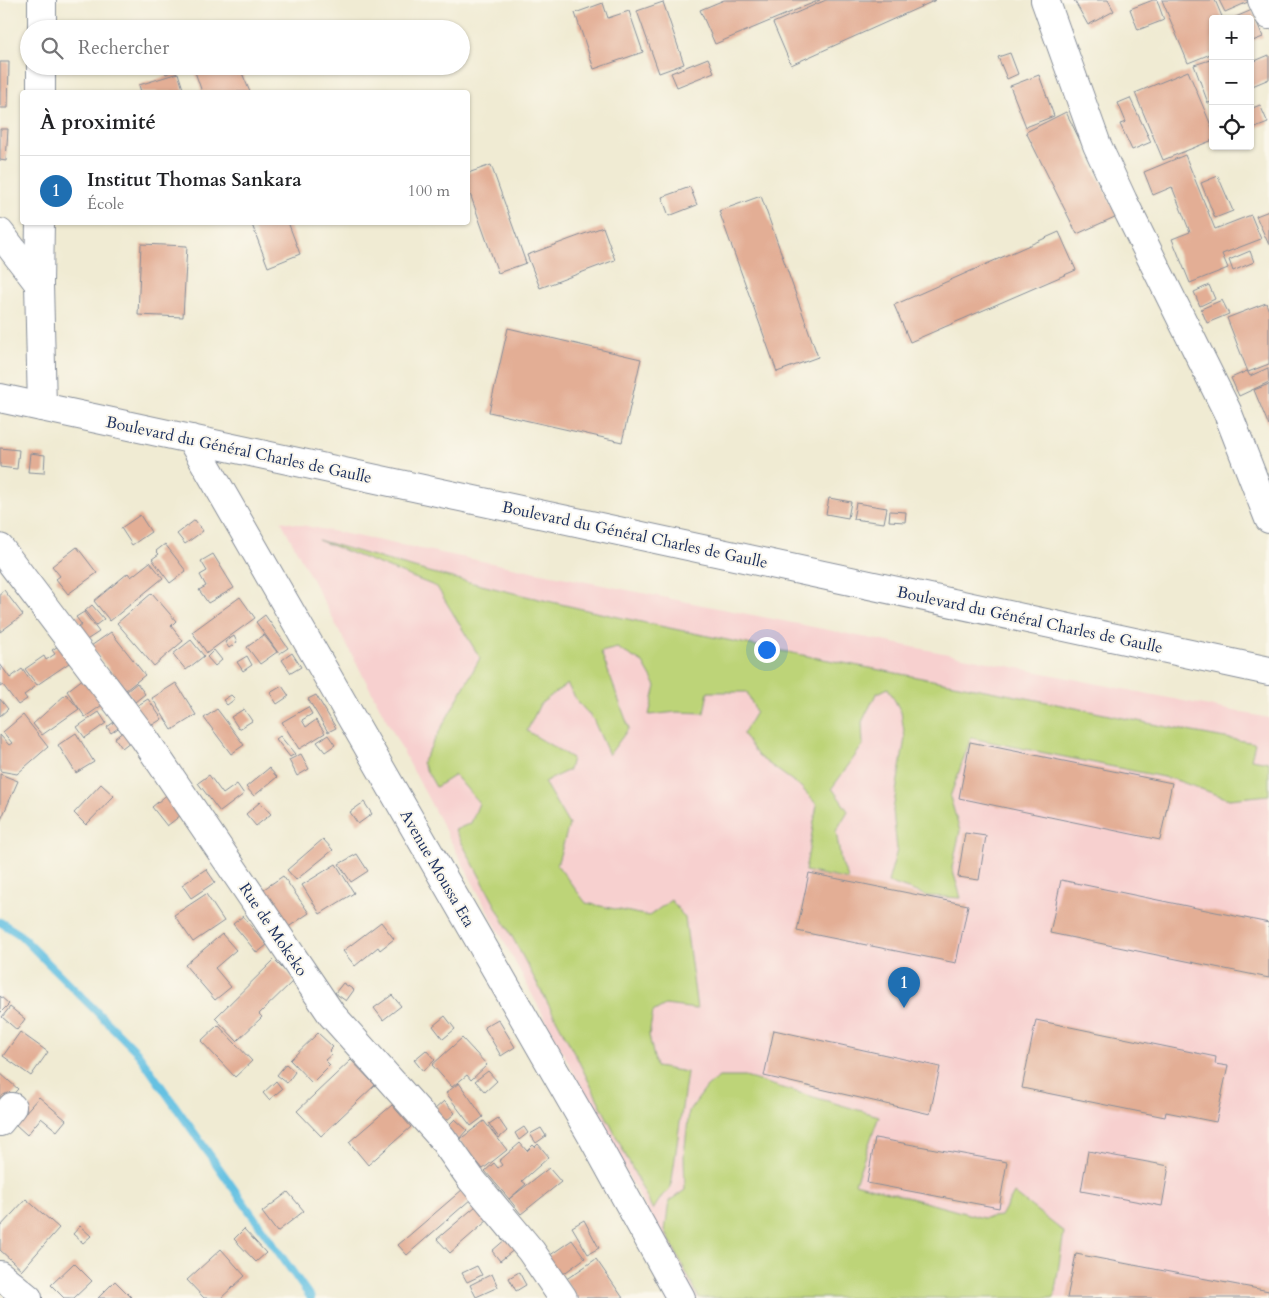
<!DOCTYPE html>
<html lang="fr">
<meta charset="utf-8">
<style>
body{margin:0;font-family:Cardo,serif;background:#f2f2f2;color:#202124}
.controls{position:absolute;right:15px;top:15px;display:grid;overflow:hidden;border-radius:5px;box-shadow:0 1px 4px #0004}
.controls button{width:45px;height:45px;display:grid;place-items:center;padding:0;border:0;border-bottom:1px solid #e0e0e0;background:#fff;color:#202124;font:25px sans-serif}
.you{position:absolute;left:766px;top:649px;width:18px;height:18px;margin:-12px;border:4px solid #fff;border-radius:50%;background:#1a73e8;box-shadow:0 0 0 8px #1a73e833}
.badge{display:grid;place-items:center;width:32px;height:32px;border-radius:50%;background:#1f6fb2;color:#fff;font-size:16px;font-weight:700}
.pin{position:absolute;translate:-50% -41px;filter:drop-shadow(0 1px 2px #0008)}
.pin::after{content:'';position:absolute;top:26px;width:18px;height:15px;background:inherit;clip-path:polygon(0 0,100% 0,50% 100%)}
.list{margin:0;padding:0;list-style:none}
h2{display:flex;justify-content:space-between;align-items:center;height:65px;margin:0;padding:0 20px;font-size:21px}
h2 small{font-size:16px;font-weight:400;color:#757577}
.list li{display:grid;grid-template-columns:32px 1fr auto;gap:15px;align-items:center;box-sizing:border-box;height:70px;padding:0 20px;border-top:1px solid #e0e0e0}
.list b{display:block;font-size:19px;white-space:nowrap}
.list p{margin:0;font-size:16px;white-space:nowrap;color:#757577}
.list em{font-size:16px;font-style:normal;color:#757577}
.icon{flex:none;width:28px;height:28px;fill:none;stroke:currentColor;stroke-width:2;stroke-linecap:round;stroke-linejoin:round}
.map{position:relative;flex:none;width:1269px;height:1298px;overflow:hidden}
.search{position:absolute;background:#fff;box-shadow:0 1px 4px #0004;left:20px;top:20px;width:450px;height:55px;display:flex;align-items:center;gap:12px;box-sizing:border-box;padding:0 18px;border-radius:28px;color:#757577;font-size:19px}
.panel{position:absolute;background:#fff;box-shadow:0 1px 4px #0004;left:20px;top:90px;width:450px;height:135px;border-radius:5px}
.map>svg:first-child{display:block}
.built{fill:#f7d0cf}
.green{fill:#bdd478;stroke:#6c826b}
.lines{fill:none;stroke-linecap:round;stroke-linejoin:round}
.stream{stroke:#65c1e2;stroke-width:8}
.building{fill:#e3ae95}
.minor-casing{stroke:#868d98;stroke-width:30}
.minor{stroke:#fff;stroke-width:28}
.labels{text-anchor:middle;stroke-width:4;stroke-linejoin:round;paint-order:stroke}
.street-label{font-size:16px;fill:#1b2f5e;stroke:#fbf7ec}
</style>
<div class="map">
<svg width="1269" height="1298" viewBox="0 0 1269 1298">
<rect width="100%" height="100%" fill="#fbf7ec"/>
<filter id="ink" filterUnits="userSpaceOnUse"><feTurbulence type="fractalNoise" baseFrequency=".02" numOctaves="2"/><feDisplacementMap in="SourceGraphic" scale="10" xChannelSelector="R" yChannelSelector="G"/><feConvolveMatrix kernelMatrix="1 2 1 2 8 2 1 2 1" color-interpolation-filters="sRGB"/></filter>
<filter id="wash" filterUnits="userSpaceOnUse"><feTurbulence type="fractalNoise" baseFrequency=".0096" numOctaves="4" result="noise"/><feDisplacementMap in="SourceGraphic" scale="20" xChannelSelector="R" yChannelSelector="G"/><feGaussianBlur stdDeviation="1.12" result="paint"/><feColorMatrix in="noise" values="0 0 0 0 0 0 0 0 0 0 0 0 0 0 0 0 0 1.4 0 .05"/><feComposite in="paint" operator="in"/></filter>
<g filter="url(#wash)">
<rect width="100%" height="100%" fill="#f0ebd3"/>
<path class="built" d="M281,521L1269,718V1298H693Z"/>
<g class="green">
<path d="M318,540C364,553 410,568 457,579C633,624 812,657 990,691C1078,707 1166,729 1255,743L1251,759L1269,762V795L1229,799L1173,779L971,738L950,797L960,831L952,868L961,898L928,896L888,882L897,850L893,810L905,738L901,712L888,688L876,694L862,722L863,745L832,788L848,811L836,831L841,862L849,880L805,871L817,805L801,787L758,756L743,734L756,712L747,692H708L704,713L677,712L649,715L656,686L643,663L617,648L601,652L629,728L609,755L593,719L578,702L567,684L540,704L527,731L572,758L569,770L544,782L569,825L557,865L586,903L649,916L671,900L685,918L697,1009L665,1005L653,1012L649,1035L656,1067L687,1072L671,1187L662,1196L653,1210L577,1058L455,830L471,823L479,803L455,775L436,787L422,763L480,658L437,587Z"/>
<path d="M719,1077H745L879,1116L855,1183L983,1218L1001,1216L1014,1193L1064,1232L1054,1298H699L665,1231L669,1201L685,1190L684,1156L689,1111L707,1087Z"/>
</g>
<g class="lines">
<path class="stream" d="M0,922L19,934L137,1052L311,1298"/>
</g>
<g id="blocks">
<g class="building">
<path d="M724,0H820L715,44L700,10Z"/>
<path d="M826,0H936L791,65L773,23Z"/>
<path d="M1074,0H1108L1114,11L1088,25Z"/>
<path d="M1153,0H1157L1164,20L1138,30L1130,9Z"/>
<path d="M1162,0H1215L1223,19H1213V53L1188,63Z"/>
<path d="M1219,0H1247L1248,2L1225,12Z"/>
<path d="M663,2L684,64L659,73L637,11Z"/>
<path d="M603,3L608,18L629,11L643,52L594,69L575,13Z"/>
<path d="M1252,10L1263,37L1250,42V19H1231Z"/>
<path d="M1010,53L1018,74L1007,79L998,57Z"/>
<path d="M1269,55V79L1250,87V63Z"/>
<path d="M708,58L714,72L677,87L671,73Z"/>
<path d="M1213,59V102L1208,103L1194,65Z"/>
<path d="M0,62H9L8,108H0Z"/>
<path d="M163,66H177L178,69L166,74Z"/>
<path d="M201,66H239L250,92H202L194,69Z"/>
<path d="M1188,71L1213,130V140L1163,160L1135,93Z"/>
<path d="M178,73L184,92H141L139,85Z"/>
<path d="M1039,75L1054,116L1026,127L1010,86Z"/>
<path d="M1130,98L1151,142L1132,150L1120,124L1126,122L1118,103Z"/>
<path d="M1260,105L1268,123L1250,130V109Z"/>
<path d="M1066,112L1117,216L1077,234L1026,132Z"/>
<path d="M0,129H8L6,161L0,160Z"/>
<path d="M1185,155L1215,229L1251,215L1261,239L1222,254L1228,268L1190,283L1172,239L1190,232L1172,187L1153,195L1144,172Z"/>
<path d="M491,165L526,263L498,273L468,188V173Z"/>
<path d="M1218,176L1233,211L1215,218L1201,183Z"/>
<path d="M690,187L697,205L669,216L662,197Z"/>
<path d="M761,196L818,357L777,372L719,211Z"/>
<path d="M1269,211V245L1256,216Z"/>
<path d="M251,222H288L300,254L268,267Z"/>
<path d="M603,227L615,260L540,288L527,255Z"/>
<path d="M1059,232L1076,270L910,342L894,305Z"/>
<path d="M141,244L187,246L183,317L138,315Z"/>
<path d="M1250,251L1254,262L1233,271L1229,260Z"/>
<path d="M1209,285L1215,299L1200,306L1194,292Z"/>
<path d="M1222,300L1229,314L1207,323L1201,309Z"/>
<path d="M1266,303L1269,311V364L1248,372L1227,318Z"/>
<path d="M508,328L641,359L622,442L489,412Z"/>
<path d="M1268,368L1269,382L1239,396L1231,378L1247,371L1250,376Z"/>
<path d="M1269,384V426L1254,390Z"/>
<path d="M0,448L19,450L17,469L0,467Z"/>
<path d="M30,453L45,455L44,473L28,472Z"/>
<path d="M829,498L851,502L848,518L826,514Z"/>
<path d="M856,503L887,508L884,523L853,519Z"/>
<path d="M890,511L906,512L905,522L889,521Z"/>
<path d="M140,515L151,532L132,545L121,528Z"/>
<path d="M195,520L203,531L185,544L177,534Z"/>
<path d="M165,544L186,571L170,583L152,559L159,554L156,551Z"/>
<path d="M77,547L97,573L68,594L56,579L60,576L52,566Z"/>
<path d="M213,554L234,588L208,603L199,590L206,586L200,575L207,571L201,561Z"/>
<path d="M150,562L163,578L110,621L94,601L128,573L131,577Z"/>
<path d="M4,590L23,615L0,632V593Z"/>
<path d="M152,593L176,621L171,626L183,641L154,666L117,623Z"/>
<path d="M240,597L255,618L207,653L192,632Z"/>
<path d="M92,605L104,619L96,625L85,611Z"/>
<path d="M84,612L99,632L85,641L76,629L82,625L76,617Z"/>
<path d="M265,615L288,648L279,654L256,622Z"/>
<path d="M111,632L145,675L126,690L91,646Z"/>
<path d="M264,635L277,652L260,664L247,647Z"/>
<path d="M234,636L237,642L229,648L225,642Z"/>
<path d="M191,640L204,656L186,670L173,654Z"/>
<path d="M60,645L72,661L37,685L25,669L44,656L46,660L55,654L52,650Z"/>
<path d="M214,650L222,660L215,666L207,657Z"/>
<path d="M292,653L301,667L291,673L282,660Z"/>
<path d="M247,656L252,665L243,671L237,662Z"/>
<path d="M0,664L10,678L22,669L35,687L24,695L27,699L18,705L3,685L0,687Z"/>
<path d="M84,678L105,703L85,717L67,691Z"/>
<path d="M137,683L145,694L135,702L127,691Z"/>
<path d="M176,683L196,715L172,730L152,698Z"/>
<path d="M282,686L289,696L277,704L270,693Z"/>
<path d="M66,694L79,709L42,735L33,724Z"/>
<path d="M231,695L235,699L227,705L223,700Z"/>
<path d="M316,695L336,728L328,732L308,699Z"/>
<path d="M0,699L8,709L0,716Z"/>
<path d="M148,699L162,719L149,727L135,707Z"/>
<path d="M308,707L312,714L302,720L306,727L316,720L325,733L299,749L282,722Z"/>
<path d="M217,709L244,745L231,754L204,718Z"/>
<path d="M244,709L252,721L239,729L231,717Z"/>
<path d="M99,712L106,723L85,738L77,727Z"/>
<path d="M23,715L48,747L17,774L0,771V735L9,745L12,743L3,732Z"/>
<path d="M120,718L124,724L111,733L107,727Z"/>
<path d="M128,728L135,738L122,748L115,738Z"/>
<path d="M76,733L94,762L76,773L58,745Z"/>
<path d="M328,735L335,745L325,752L317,742Z"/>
<path d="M280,736L295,754L290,757L276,739Z"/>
<path d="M970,742L1172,783L1160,840L959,798Z"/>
<path d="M301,754L309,769L297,776L289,760Z"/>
<path d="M269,768L277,777L254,796L246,787Z"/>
<path d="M0,774L18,781L0,822Z"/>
<path d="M209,775L223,794L237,784L244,794L220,812L198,783Z"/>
<path d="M101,784L114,796L86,825L74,813Z"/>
<path d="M169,793L185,812L167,826L152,807Z"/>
<path d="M260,802L271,814L256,826L246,814Z"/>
<path d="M364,802L372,814L358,824L350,812Z"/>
<path d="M965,833L986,836L979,880L958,877Z"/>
<path d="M323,839L333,850L296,880L287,870Z"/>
<path d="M357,854L368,871L351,882L339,864Z"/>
<path d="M336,864L354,893L320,914L302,885Z"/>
<path d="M206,869L215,882L191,898L182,885Z"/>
<path d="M809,873L968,905L956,963L797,931Z"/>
<path d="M283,876L309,913L287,928L261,891Z"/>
<path d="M1061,880L1269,923V978L1050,933Z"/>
<path d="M206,894L224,921L193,942L174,915Z"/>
<path d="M243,916L267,945L257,953L233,924Z"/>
<path d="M381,922L394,939L380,950L378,947L355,966L343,951Z"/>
<path d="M222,934L236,950L215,968L231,987L215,1000L185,965Z"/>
<path d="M274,960L294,980L259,1014L262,1017L237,1041L215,1018Z"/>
<path d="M343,983L354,990L346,1001L335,993Z"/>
<path d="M392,995L401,1006L383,1020L374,1008Z"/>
<path d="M0,996L9,1004L0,1013Z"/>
<path d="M10,1007L25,1019L17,1030L2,1017Z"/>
<path d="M445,1016L455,1029L443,1039L433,1026Z"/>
<path d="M498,1019L515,1047L501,1056L484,1027Z"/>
<path d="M1036,1020L1216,1057L1215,1064L1228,1066L1216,1122L1166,1112L1165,1117L1022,1088Z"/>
<path d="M218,1025L252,1061L235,1077L201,1041Z"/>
<path d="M774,1030L940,1067L930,1114L764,1076Z"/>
<path d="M20,1032L48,1052L31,1076L3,1056Z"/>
<path d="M318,1033L333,1047L329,1051L332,1054L325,1060L330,1065L312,1083L290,1060Z"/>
<path d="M462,1038L487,1065L471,1080L467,1075L452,1087L432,1065Z"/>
<path d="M426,1050L435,1060L423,1071L414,1060Z"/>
<path d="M351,1060L375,1085L321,1136L297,1111Z"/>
<path d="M286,1064L295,1072L287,1083L277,1075Z"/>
<path d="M488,1071L497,1081L485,1092L475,1081Z"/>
<path d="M0,1073L18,1089L2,1106L0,1104Z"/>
<path d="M276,1081L282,1089L269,1100L263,1093Z"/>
<path d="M459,1083L483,1117L471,1126L446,1093Z"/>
<path d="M39,1097L66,1120L57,1131L41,1118L27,1135L15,1124Z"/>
<path d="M444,1101L455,1113L445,1122L434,1110Z"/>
<path d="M392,1105L411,1127L368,1165L349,1142Z"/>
<path d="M498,1118L507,1131L499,1138L489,1124Z"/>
<path d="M455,1119L467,1130L458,1140L446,1128Z"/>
<path d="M484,1121L507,1150L483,1169L459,1140Z"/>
<path d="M524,1127L528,1133L519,1140L515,1133Z"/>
<path d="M541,1128L546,1136L536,1143L530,1134Z"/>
<path d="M875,1138L1007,1162L999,1208L867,1183Z"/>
<path d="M520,1143L527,1151L533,1145L535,1147L538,1144L549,1157L522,1181L526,1184L509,1199L485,1171L494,1163L498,1168L502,1165L499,1161Z"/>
<path d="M1088,1151L1169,1166L1162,1206L1081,1191Z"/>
<path d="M549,1168L561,1182L521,1214L509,1199Z"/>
<path d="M463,1189L471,1199L407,1255L398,1245Z"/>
<path d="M288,1192L304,1211L277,1232L262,1212Z"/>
<path d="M26,1199L59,1228L22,1270L0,1250V1227Z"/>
<path d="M476,1206L488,1220L450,1253L437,1239Z"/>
<path d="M584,1220L599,1248L588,1254L572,1227Z"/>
<path d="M80,1226L91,1236L83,1243L73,1234Z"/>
<path d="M244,1229L266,1253L256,1262L234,1239Z"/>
<path d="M507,1238L515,1249L500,1261L492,1251Z"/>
<path d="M572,1240L585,1258L559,1277L546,1258Z"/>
<path d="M221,1249L245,1276L221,1298H204L187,1280Z"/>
<path d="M1076,1254L1269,1291V1298H1067Z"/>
<path d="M596,1259L623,1298H577L565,1280Z"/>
<path d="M74,1263L92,1281L74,1298H64L51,1285Z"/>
<path d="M477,1266L482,1275L467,1282L462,1273Z"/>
<path d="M519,1272L526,1285L516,1291L509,1278Z"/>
<path d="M492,1274L498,1287L476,1297L470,1285Z"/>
<path d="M115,1281L132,1298H98Z"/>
</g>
</g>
</g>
<g filter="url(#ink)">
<use href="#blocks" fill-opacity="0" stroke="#868d98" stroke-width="1"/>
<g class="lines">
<g class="minor-casing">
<g id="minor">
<path d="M1045,0L1097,145L1123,201L1227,411L1269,519"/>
<path d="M1262,0L1269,15"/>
<path d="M42,29V0"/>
<path d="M41,92V66"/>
<path d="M40,222L39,284L42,407"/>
<path d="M0,233L39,284"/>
<path d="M0,398L1269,671"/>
<path d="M191,439L593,1138L681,1298"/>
<path d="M0,548L144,738L332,1015L442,1138L471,1179L531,1251L563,1298"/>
<path d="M0,1122L12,1107"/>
<path d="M0,1275L28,1298"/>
</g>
</g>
<use href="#minor" class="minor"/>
</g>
</g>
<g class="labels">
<g class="street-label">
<text transform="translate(239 449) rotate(12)" y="6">Boulevard du Général Charles de Gaulle</text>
<text transform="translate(635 534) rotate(12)" y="6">Boulevard du Général Charles de Gaulle</text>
<text transform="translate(1030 619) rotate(12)" y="6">Boulevard du Général Charles de Gaulle</text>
<text transform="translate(438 868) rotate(60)" y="6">Avenue Moussa Eta</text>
<text transform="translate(274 929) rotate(56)" y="6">Rue de Mokeko</text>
</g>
</g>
</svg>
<div class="controls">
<button>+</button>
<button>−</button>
<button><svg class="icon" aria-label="locate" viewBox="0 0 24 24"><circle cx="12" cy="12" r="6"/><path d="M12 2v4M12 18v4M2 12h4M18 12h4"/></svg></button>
</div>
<div class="you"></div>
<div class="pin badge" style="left:904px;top:1008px">1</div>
<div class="search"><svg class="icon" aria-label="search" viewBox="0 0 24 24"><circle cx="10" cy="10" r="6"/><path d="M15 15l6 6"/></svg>Rechercher</div>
<section class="panel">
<h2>À proximité<small></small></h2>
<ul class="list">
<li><span class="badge">1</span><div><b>Institut Thomas Sankara</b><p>École</p></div><em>100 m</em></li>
</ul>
</section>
</div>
